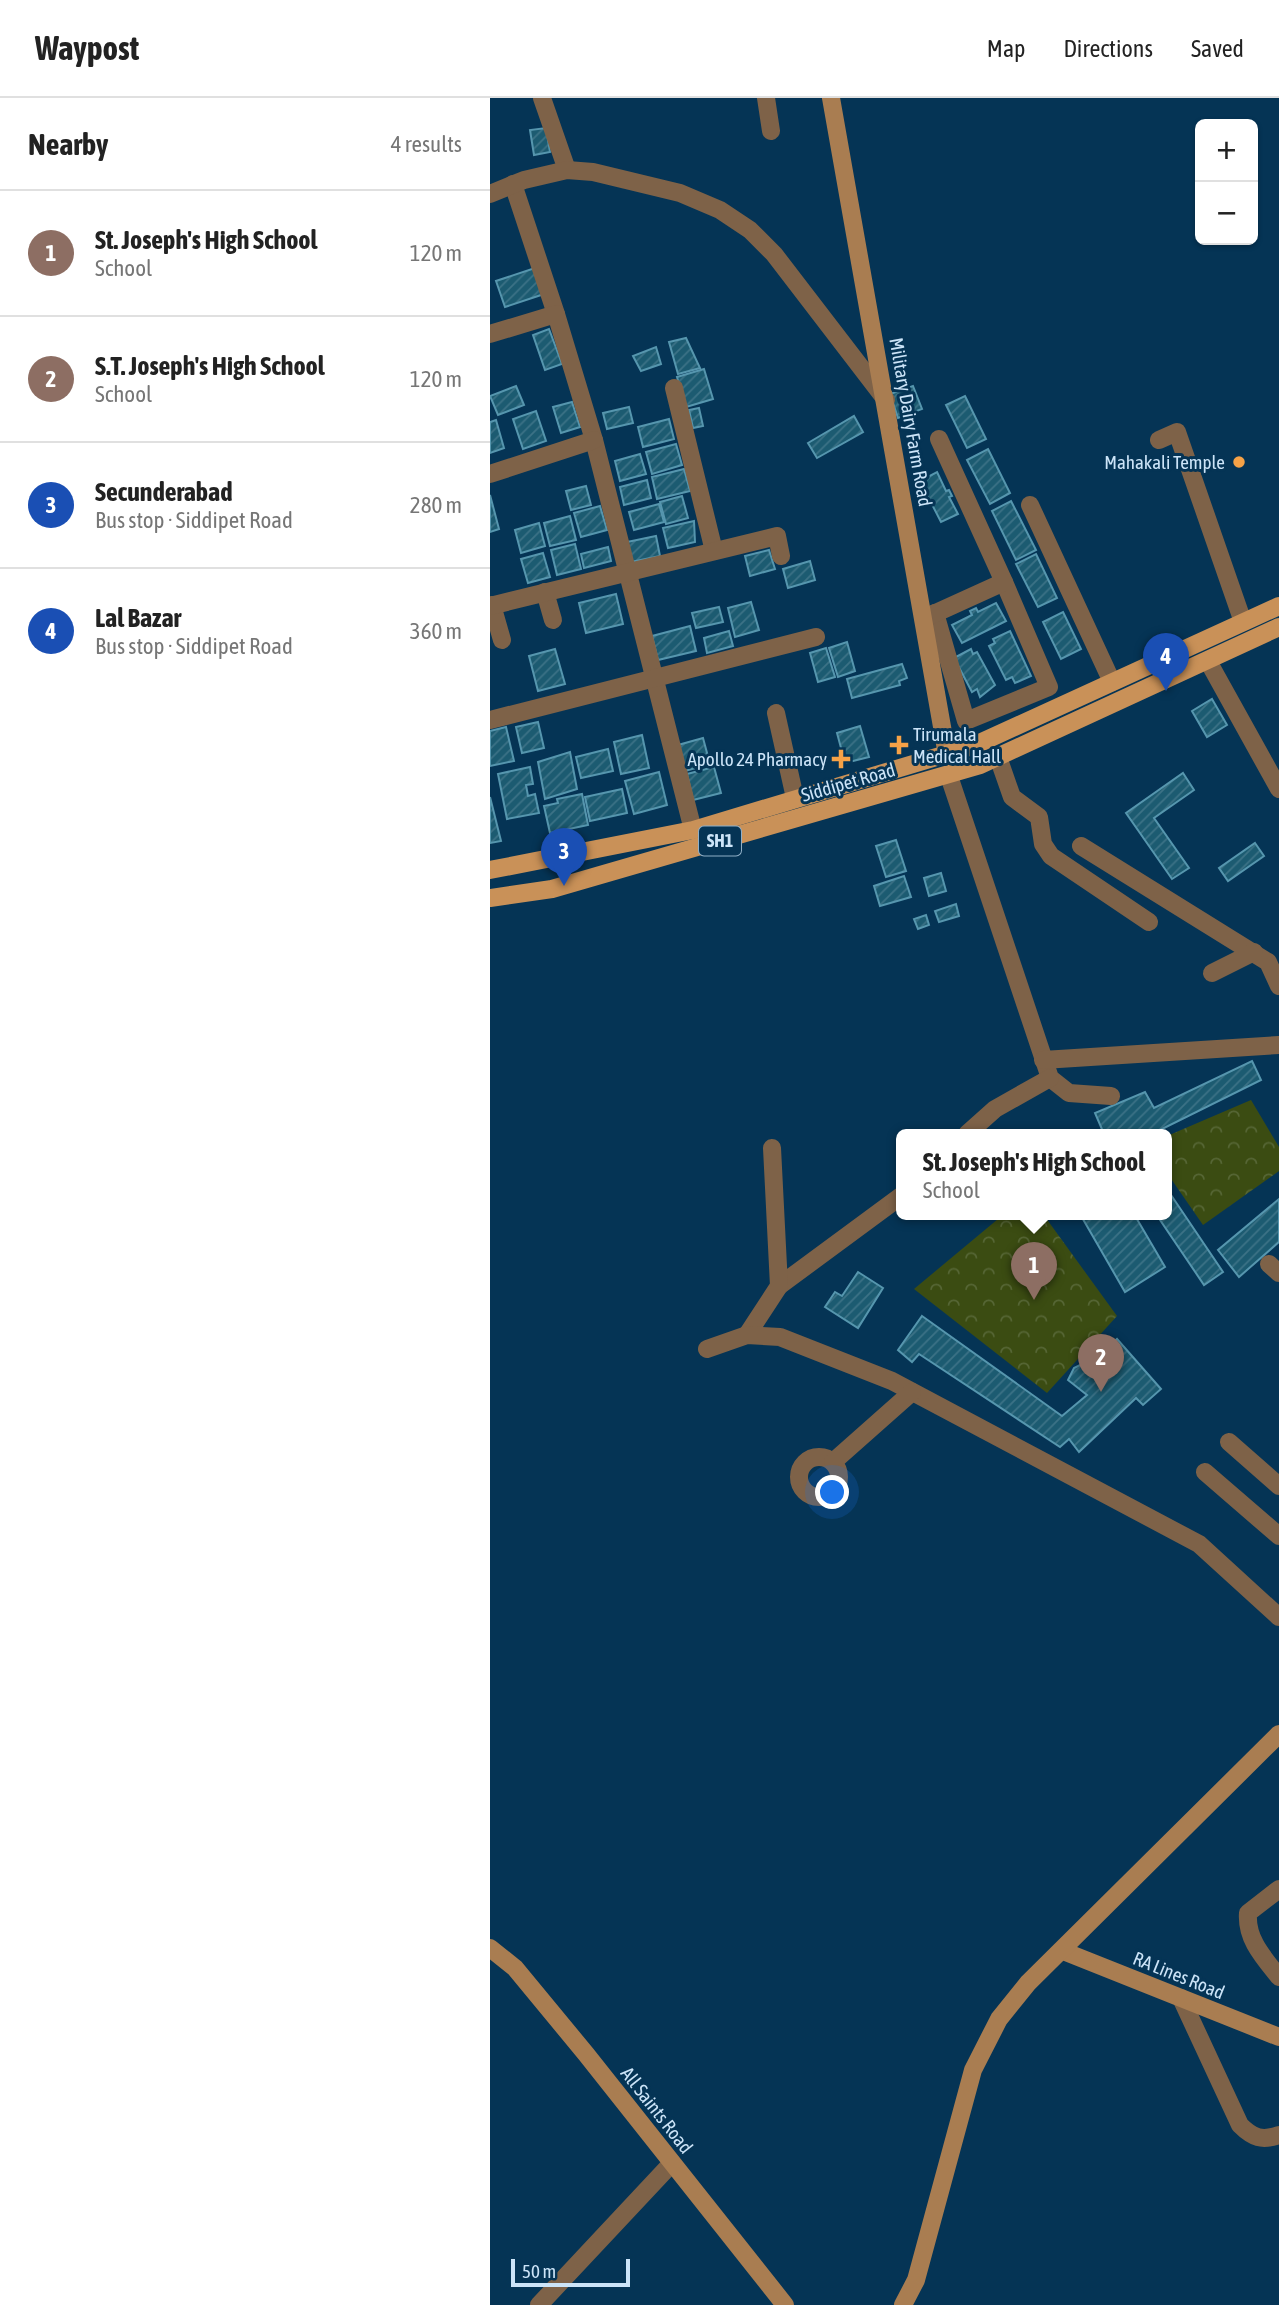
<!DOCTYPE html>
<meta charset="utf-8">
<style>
body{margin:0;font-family:"Asap Condensed",sans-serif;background:#f2f2f2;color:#222}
.controls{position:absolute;right:21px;top:21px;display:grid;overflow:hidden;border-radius:10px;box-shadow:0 2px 5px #0004}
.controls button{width:63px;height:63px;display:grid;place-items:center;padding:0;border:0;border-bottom:2px solid #e0e0e0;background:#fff;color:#222;font:35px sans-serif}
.scale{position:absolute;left:21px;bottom:18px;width:119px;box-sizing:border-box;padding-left:7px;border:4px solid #cce4f8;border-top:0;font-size:19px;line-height:24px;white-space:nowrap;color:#cce4f8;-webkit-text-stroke:5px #053455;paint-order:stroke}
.you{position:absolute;left:343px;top:1395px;width:24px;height:24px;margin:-18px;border:5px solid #fff;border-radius:50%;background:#1a73e8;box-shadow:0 0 0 10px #1a73e833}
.badge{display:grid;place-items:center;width:46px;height:46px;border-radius:50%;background:#111827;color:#fff;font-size:23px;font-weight:700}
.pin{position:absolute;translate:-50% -58px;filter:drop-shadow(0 2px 4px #0008)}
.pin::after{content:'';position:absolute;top:37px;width:24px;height:21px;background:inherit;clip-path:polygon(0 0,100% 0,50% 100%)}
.popup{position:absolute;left:406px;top:1031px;width:276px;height:91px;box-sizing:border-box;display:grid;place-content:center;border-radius:10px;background:#fff;filter:drop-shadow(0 2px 5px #0005);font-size:23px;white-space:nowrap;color:#767676}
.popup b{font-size:26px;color:#222}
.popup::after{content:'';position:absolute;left:50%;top:100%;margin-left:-14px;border:14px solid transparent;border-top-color:#fff}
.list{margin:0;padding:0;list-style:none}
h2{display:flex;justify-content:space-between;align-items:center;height:91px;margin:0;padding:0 28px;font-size:30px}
h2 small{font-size:23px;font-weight:400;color:#767676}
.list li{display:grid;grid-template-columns:46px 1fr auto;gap:21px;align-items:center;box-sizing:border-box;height:126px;padding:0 28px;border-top:2px solid #e0e0e0}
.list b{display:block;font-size:26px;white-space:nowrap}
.list p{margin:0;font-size:23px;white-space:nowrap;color:#767676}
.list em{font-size:23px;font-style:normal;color:#767676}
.map{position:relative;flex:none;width:789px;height:2207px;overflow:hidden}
header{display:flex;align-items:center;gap:42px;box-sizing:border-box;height:98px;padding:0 35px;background:#fff;border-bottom:2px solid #e0e0e0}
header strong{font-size:33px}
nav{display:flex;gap:38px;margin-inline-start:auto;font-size:24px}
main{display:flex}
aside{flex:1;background:#fff}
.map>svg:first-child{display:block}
.park{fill:url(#park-crowns)}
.building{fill:url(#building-hatch);stroke:#5696ae;stroke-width:2}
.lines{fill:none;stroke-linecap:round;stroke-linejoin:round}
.street{stroke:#7e6248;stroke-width:18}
.secondary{stroke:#a97d51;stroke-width:18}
.primary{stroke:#c99158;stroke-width:18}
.poi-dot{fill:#f6a247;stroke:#053455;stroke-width:2.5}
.labels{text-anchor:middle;stroke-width:6;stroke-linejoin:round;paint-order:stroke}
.shield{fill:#053455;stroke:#90afc7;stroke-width:2}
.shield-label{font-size:18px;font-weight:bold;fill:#cce4f8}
.street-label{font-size:19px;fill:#cce4f8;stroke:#053455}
.poi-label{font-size:19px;fill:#cce4f8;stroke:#053455;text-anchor:end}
</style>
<header>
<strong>Waypost</strong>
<nav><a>Map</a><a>Directions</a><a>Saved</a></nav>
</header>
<main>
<aside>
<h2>Nearby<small>4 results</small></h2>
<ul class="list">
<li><span class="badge" style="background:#8d6e63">1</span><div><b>St. Joseph's High School</b><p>School</p></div><em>120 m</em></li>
<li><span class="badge" style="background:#8d6e63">2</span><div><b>S.T. Joseph's High School</b><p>School</p></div><em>120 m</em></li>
<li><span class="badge" style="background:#1a4fb4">3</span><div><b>Secunderabad</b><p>Bus stop · Siddipet Road</p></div><em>280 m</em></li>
<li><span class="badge" style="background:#1a4fb4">4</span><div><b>Lal Bazar</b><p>Bus stop · Siddipet Road</p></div><em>360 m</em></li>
</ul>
</aside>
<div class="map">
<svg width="789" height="2207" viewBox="0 0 789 2207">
<defs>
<pattern id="park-crowns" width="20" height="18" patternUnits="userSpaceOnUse" patternTransform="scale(1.75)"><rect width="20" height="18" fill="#3b4c12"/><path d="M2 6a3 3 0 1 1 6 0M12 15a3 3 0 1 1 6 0" fill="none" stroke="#566635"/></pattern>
<pattern id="building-hatch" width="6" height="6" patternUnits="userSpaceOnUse" patternTransform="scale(1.75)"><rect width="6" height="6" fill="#1c5b71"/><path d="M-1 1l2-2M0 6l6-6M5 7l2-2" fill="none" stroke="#3c7286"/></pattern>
</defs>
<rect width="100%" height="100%" fill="#053455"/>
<g class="park">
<path d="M761,1002L789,1049V1073L713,1127L677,1075V1038Z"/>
<path d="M514,1116H553L627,1218L557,1295L424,1191Z"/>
</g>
<g class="building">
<path d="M56,30L60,54L44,57L40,32Z"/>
<path d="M45,170L54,196L15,209L6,183Z"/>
<path d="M59,231L72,266L55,272L43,237Z"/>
<path d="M196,240L210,270L188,276L179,244Z"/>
<path d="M166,249L171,266L151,273L143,258Z"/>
<path d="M214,271L223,301L196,309L187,279Z"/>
<path d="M26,288L34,307L8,317L0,298Z"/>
<path d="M423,288L432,311L408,320L400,296Z"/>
<path d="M475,298L496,341L477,350L456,307Z"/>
<path d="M82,304L90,329L71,335L63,309Z"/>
<path d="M139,309L143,325L117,331L113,315Z"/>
<path d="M209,310L213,328L203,330L199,312Z"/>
<path d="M46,313L56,343L33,351L23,321Z"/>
<path d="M364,318L373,334L327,360L318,345Z"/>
<path d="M179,321L184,341L153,349L148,329Z"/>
<path d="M6,322L14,350L0,355V324Z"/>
<path d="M186,346L192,367L162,376L156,354Z"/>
<path d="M498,351L520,395L500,406L477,362Z"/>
<path d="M150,356L156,376L130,383L125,363Z"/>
<path d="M194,371L200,393L167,401L162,379Z"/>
<path d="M447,374L456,393L459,392L462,398L459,399L468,416L451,424L430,383Z"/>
<path d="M157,382L161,400L134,407L130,389Z"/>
<path d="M96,388L101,407L81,412L76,393Z"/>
<path d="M0,397L9,431L0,434Z"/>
<path d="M192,398L198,420L176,426L170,404Z"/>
<path d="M521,403L546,452L526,462L502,413Z"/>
<path d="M169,406L174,424L144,432L139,414Z"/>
<path d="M110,408L117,432L91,439L84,415Z"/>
<path d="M80,418L86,442L60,448L54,425Z"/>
<path d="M204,423L205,444L178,450L173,430Z"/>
<path d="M49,425L55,448L31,455L25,432Z"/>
<path d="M166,438L170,458L141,464L137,444Z"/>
<path d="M85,446L91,471L67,477L61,452Z"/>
<path d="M118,449L121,463L94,470L91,456Z"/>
<path d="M279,452L285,471L260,478L255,458Z"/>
<path d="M53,455L60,479L38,485L31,461Z"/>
<path d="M546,456L567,500L548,509L526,466Z"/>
<path d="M320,463L325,482L298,490L293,471Z"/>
<path d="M126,496L133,526L96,535L89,505Z"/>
<path d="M261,504L269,532L245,539L238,510Z"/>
<path d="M506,505L516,523L472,545L462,527L482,517L480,513L486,510L488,514Z"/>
<path d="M229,509L233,524L206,530L202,515Z"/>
<path d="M573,514L591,551L571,561L553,524Z"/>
<path d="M200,528L206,553L168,562L162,538Z"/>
<path d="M239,533L243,548L217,555L214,540Z"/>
<path d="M520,533L541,578L525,585L522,579L516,582L499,548L505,545L503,541Z"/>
<path d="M357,544L365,573L348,579L339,550Z"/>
<path d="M336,550L345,579L328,584L320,555Z"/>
<path d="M65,551L75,586L48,593L39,558Z"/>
<path d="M481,551L483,556L487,554L505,587L490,599L487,591L482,594L464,560Z"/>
<path d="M412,566L417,580L409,583L410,587L362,600L357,581Z"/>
<path d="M722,601L737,627L717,639L702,613Z"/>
<path d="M48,624L54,650L32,655L26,629Z"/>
<path d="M370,628L379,659L355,665L347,635Z"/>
<path d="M16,629L24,663L0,668V633Z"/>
<path d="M152,637L159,670L131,676L124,644Z"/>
<path d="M213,640L220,666L195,673L188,647Z"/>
<path d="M118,651L123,673L91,680L86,659Z"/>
<path d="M80,654L87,691L55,701L48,664Z"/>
<path d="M40,669L43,686L36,687L38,698L45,696L49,715L17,721L8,676Z"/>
<path d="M224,669L231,695L203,702L197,676Z"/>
<path d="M169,674L177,707L144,716L135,683Z"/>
<path d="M693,675L704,692L664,720L699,770L682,781L636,715Z"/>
<path d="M132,691L137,715L100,723L95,699Z"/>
<path d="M92,696L98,727L60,735L54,708L68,705L67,701Z"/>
<path d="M0,699L11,743L0,745Z"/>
<path d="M406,742L416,773L396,779L386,748Z"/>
<path d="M765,745L774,758L738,783L729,770Z"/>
<path d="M451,775L456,793L439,798L434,780Z"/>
<path d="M414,778L421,799L390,808L384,788Z"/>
<path d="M466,806L469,818L449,824L445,813Z"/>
<path d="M436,817L439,827L428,831L424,821Z"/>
<path d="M762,963L771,982L662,1036H614L605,1015L655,994L664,1010Z"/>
<path d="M677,1091L733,1174L714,1187L666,1116H677Z"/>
<path d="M789,1101V1144L749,1179L728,1152Z"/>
<path d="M590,1116H644L675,1169L635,1194Z"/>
<path d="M368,1174L393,1190L368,1230L335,1209L345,1194L352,1198Z"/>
<path d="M432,1218L572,1318L597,1297L578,1282L584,1270L604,1260L619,1280L624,1275L609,1257L627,1241L671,1291L653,1307L646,1300L589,1354L579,1341L570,1349L429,1256L422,1264L408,1252Z"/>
</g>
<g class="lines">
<g class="street">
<path d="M52,0L77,72"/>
<path d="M276,0L281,33"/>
<path d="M23,86L66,216"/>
<path d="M0,96L34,82L77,72L103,74L190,95L230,112L260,132L284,156L396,302"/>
<path d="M0,236L66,216L104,342L203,732"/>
<path d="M184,290L224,453"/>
<path d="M669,342L687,334L753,524"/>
<path d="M0,376L104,342"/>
<path d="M540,407L622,584"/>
<path d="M55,494L63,522"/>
<path d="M2,507L12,542"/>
<path d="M0,508L287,438L291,458"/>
<path d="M445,515L476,623L559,589L514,484"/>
<path d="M437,519L514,484L449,341"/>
<path d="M718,563L789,691"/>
<path d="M286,615L305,700"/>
<path d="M0,622L326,539"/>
<path d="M508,659L522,699L549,719L553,746L561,758L659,824"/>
<path d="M459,678L560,980L579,995L621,998"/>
<path d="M591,748L778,864L789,888"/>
<path d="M722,875L764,854"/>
<path d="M553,962L789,947"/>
<path d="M477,1036L505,1011L560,980"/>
<path d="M779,1166L789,1175"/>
<path d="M289,1188L411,1098"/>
<path d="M257,1237L289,1188L282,1050"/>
<path d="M217,1251L257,1237L290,1239L402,1283L709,1446L789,1519"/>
<path d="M739,1344L789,1388"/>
<circle cx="329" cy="1379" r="20"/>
<path d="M343,1364L422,1294"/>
<path d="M715,1374L789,1438"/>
<path d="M789,1791L758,1815C756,1841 773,1859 789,1879"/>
<path d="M691,1900L750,2027C763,2040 772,2043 789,2037"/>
<path d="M49,2207L182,2065"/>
</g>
<g class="secondary">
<path d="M341,0L457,657"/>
<path d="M0,1850L25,1870L96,1956L295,2207"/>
<path d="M573,1853L789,1939"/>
<path d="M413,2207L426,2182L483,1972L509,1921L538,1885L789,1636"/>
</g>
<g class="primary">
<path d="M0,772L203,732L483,648L789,508"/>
<path d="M0,800L62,791L490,667L789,529"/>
</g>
</g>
<g class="poi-dot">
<circle cx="749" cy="364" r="7"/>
<path d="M405.5 636.5h7v7h7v7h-7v7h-7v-7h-7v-7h7z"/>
<path d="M347.5 650.5h7v7h7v7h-7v7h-7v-7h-7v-7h7z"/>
</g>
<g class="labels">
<rect class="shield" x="209" y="728.5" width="42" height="29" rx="5"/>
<g class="shield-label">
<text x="230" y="749">SH1</text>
</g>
<g class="street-label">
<text transform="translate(421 324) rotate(80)" y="7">Military Dairy Farm Road</text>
<text transform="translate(358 684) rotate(-16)" y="7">Siddipet Road</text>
<text transform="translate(689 1877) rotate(22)" y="7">RA Lines Road</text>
<text transform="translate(167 2012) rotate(52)" y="7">All Saints Road</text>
</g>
<g class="poi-label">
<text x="735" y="371">Mahakali Temple</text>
<text x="423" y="643" text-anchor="start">Tirumala<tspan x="423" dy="22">Medical Hall</tspan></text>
<text x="337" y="668">Apollo 24 Pharmacy</text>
</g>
</g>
</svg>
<div class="controls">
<button>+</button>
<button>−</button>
</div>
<div class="scale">50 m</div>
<div class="you"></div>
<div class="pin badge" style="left:544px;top:1202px;background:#8d6e63">1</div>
<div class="popup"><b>St. Joseph's High School</b>School</div>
<div class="pin badge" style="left:611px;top:1294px;background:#8d6e63">2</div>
<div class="pin badge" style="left:74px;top:788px;background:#1a4fb4">3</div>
<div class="pin badge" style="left:676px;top:593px;background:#1a4fb4">4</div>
</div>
</main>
